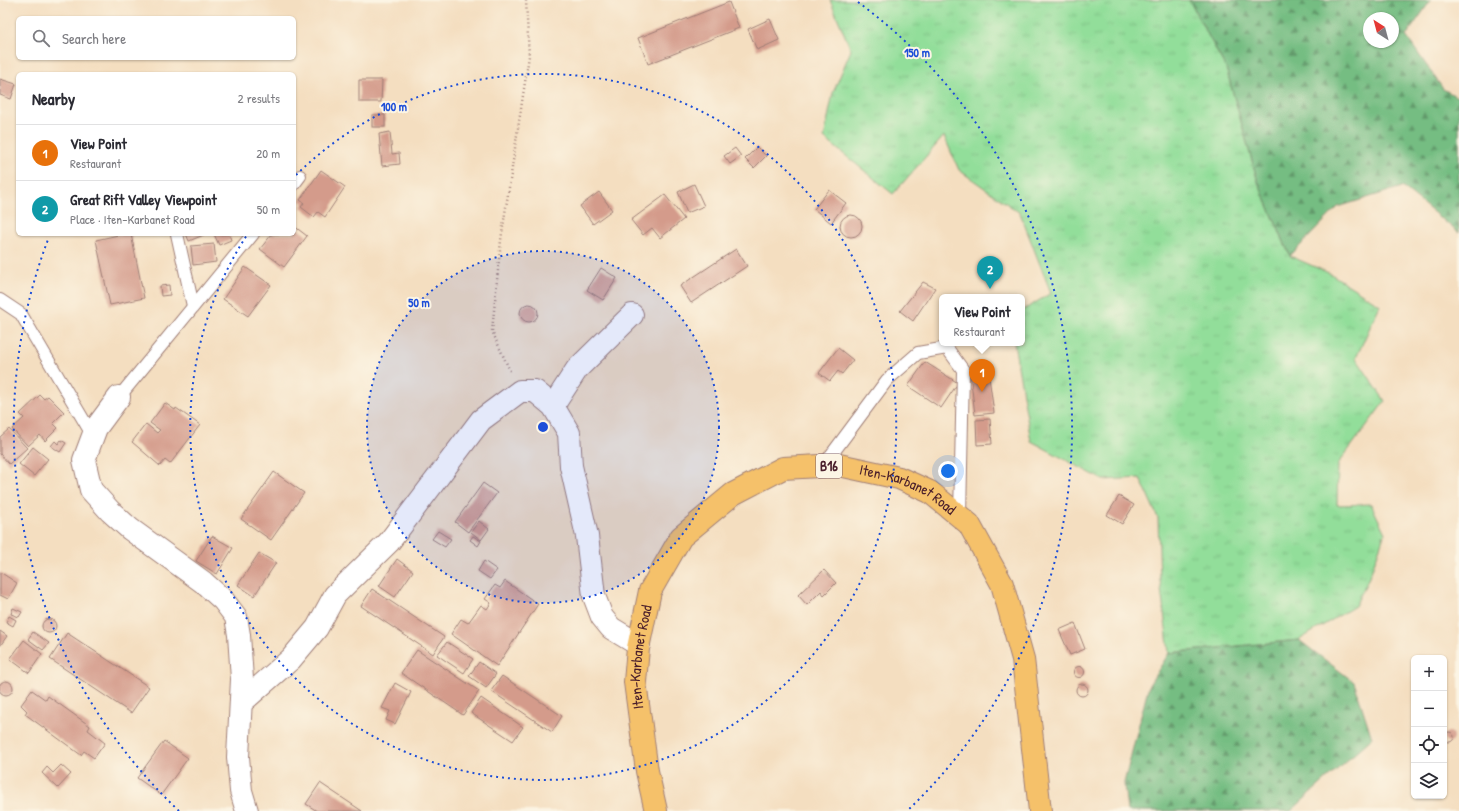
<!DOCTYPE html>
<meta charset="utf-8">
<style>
body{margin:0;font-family:"Patrick Hand",sans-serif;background:#f7f7f7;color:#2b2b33}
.controls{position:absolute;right:12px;bottom:12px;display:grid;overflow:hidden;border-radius:6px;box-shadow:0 1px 3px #0004}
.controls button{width:36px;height:36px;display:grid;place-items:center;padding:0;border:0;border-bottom:1px solid #e1e1e2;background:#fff;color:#2b2b33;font:20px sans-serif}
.compass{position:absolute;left:1363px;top:12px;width:36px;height:36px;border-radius:50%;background:#fff;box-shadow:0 1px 3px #0004;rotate:324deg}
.you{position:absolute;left:948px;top:471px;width:14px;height:14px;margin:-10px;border:3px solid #fff;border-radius:50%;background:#1a73e8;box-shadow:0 0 0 6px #1a73e833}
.badge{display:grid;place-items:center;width:26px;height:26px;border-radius:50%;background:#d93025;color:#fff;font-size:13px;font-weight:700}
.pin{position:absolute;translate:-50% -33px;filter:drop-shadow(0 1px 2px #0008)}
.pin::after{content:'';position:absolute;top:21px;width:14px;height:12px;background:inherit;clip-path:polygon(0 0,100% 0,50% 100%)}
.popup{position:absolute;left:939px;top:294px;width:86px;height:52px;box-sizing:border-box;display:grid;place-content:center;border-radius:6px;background:#fff;filter:drop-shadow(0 1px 3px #0005);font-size:13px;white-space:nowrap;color:#7c7c81}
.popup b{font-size:15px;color:#2b2b33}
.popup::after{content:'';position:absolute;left:50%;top:100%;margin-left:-8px;border:8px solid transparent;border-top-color:#fff}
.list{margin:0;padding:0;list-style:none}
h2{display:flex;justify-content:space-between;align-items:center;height:52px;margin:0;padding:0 16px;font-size:17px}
h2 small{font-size:13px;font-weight:400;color:#7c7c81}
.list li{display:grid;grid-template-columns:26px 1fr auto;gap:12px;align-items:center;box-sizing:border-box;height:56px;padding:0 16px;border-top:1px solid #e1e1e2}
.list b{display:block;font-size:15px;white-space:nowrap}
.list p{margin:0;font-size:13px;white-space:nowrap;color:#7c7c81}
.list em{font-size:13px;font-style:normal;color:#7c7c81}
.icon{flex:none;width:22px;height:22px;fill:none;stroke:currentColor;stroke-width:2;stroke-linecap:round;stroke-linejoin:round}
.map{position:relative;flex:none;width:1459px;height:811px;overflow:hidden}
.search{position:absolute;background:#fff;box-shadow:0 1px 3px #0004;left:16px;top:16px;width:280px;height:44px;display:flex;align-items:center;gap:10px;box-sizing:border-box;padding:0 14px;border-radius:6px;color:#7c7c81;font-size:15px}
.panel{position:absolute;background:#fff;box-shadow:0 1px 3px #0004;left:16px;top:72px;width:280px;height:164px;border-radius:6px}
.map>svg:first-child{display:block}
.grass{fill:url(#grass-tufts);stroke:#6e7e62}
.forest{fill:url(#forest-firs);stroke:#606e56;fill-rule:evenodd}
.building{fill:#d49b8b}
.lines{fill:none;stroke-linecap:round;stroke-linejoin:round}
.lane-casing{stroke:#9f7e76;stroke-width:14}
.street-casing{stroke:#9f7e76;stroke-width:24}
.primary-casing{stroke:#9f7e76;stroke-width:24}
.path{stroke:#9f7e76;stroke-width:2.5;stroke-dasharray:1 3;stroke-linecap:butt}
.lane{stroke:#fff;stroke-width:12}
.street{stroke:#fff;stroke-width:22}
.primary{stroke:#f5c16b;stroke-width:22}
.ring{fill:none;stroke:#1d4ed8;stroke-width:2;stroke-dasharray:2 4}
.labels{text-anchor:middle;stroke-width:4;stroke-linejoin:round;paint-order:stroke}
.shield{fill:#fcf5e5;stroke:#7f5f63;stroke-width:1}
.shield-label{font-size:14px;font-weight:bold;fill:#4a1f2b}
.street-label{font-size:15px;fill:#4a1f2b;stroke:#fcf5e5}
.centre{fill:#1d4ed8;stroke:#fcf5e5;stroke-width:2}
.ring-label{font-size:12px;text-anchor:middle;font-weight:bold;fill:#1d4ed8;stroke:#fcf5e5;stroke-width:4;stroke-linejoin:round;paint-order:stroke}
</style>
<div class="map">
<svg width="1459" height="811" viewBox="0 0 1459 811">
<defs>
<pattern id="grass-tufts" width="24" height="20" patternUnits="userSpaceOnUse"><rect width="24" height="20" fill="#92de9a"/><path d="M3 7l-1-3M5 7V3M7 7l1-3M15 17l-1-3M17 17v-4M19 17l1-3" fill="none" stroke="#7fbe85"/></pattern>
<pattern id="forest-firs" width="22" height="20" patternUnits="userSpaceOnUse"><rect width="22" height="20" fill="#75bd82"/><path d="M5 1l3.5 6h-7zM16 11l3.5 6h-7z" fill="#62996b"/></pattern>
</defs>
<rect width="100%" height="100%" fill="#fcf5e5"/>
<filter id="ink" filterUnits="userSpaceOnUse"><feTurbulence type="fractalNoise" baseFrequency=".025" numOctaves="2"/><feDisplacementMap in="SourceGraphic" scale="8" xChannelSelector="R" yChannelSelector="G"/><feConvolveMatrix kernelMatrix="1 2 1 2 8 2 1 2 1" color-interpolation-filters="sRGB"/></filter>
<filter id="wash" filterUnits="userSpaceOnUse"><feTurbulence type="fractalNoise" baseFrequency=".012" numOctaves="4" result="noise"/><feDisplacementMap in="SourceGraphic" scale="16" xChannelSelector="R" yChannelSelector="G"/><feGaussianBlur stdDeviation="0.9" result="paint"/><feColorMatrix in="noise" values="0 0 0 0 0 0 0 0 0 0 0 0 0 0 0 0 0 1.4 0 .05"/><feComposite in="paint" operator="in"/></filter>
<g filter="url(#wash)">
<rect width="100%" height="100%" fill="#f4dec0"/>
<path class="grass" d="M830,0H1189L1226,68L1258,182L1290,256L1331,274L1380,305L1356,358L1385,401L1338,464L1337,505L1371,504L1385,533L1370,575L1355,606L1299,640L1169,653L1160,581L1158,518L1140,478L1103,480L1031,441L1014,343H1022V311L1051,293L1020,213L959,170L944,136L893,194L824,138L833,93L851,50Z"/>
<g class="forest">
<path d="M1189,0H1431L1406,36L1443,89L1459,98V233L1402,187L1338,207L1290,256L1258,182L1226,68ZM1369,18H1393V42H1369Z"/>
<path d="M1299,640L1354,682L1372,738L1291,811H1127L1124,783L1149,685L1169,653Z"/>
</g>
<g id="blocks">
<g class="building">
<path d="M729,2L739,28L648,64L638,38Z"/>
<path d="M770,19L779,40L757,50L748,29Z"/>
<path d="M0,79L16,84L11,99L0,95Z"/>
<path d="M359,80H382L381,102H359Z"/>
<rect x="372" y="115" width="13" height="12"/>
<path d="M390,132L392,154L399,153L400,164L382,166L379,134Z"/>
<path d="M757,147L766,156L754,168L745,159Z"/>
<path d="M735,148L741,156L730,164L724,156Z"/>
<path d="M321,170L345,187L325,217L318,212L314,217L301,207L304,203L300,200Z"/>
<path d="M694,184L704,206L687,213L678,192Z"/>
<path d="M829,190L846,203L831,223L814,209Z"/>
<path d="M599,192L612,210L593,224L580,206Z"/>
<path d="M665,195L684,219L660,238L652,228L643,235L631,220Z"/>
<circle cx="851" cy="226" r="11"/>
<path d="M294,226L307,236L284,267L260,249L272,234H294Z"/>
<path d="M123,234H131L144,298L110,305L96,240Z"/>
<path d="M186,234H206L189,241Z"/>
<path d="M214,234H229L231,240L219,245Z"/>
<path d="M214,244L216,262L193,265L191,246Z"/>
<path d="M736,249L747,266L691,303L680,286Z"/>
<path d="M245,267L271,285L248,316L223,299Z"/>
<path d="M601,268L617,278L603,300L587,290Z"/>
<path d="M923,282L935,288L913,321L900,311Z"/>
<path d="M169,285L170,295L161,296L160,286Z"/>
<circle cx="529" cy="313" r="9"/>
<path d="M838,348L853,360L842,374L838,371L830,381L819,373Z"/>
<path d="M925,362L958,383L941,408L908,386Z"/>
<path d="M988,370L994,413L975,415L970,372Z"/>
<path d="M40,395L44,399L48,396L64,412L53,423L58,428L45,441L40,435L28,446L12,429L24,418L20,414Z"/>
<path d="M165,403L175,410L176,408L200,425L170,464L165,460L160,466L132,442L146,424L157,433L160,430L150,423Z"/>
<path d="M990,419L992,444L977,445L976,420Z"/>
<path d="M9,429L27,448L9,464L0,454V437Z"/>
<path d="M61,440L66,443L60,452L51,446L55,441L58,444Z"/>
<path d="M33,447L48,459L34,476L19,464Z"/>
<path d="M274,472L304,493L271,540L241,519Z"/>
<path d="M483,483L497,493L468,532L455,522Z"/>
<path d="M1119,496L1134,505L1122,524L1107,515Z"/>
<path d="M479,521L489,529L481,540L471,532Z"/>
<path d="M438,531L451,539L445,547L432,539Z"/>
<path d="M212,536L233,548L217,574L196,561Z"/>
<path d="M473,536L481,541L478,546L470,540Z"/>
<path d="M259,553L276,563L254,596L238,585Z"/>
<path d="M397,559L413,571L395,597L379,586Z"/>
<path d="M484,561L497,570L490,579L478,571Z"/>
<path d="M824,570L836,583L824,595L821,591L807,605L798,595Z"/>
<path d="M0,572L17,583L8,599L0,595Z"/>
<path d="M505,581L538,604L497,666L451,634L461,619L468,623L481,605L487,609L491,603L485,599L495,585L500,588Z"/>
<path d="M372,589L444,637L433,654L361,606Z"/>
<path d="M13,608L22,612L19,617L11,614Z"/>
<path d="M9,616L16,620L13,626L6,622Z"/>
<circle cx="49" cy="626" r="7"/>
<path d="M1075,623L1085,649L1070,655L1059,630Z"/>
<path d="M0,631L7,636L0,646Z"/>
<path d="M33,632L49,643L43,650L28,639Z"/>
<path d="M67,633L149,687L131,713L50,659Z"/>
<path d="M24,640L42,654L29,673L10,659Z"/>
<path d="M447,642L473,659L464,673L437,655Z"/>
<path d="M417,650L479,691L463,715L401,673Z"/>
<path d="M479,662L496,674L486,688L469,676Z"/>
<circle cx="1079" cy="672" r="5.5"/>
<path d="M502,676L562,716L552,732L491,691Z"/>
<circle cx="6" cy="688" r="7"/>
<path d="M395,683L411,692L395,724L386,720L390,711L382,708Z"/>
<circle cx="1082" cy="690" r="6"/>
<path d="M32,690L46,700L48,696L90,726L88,730L105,743L94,758L84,751L81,755L25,714L27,711L21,705Z"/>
<path d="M481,698L523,727L513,741L471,713Z"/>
<circle cx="1449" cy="737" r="5"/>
<path d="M164,741L188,758L161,795L137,778Z"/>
<path d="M61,765L71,774L58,788L42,773L47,767L53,773Z"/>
<path d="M320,783L362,811H317L306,804Z"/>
</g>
</g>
</g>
<g filter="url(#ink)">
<use href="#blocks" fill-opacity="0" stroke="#9f7e76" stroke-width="1"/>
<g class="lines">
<g class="lane-casing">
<g id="lane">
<path d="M294,184L300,176"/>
<path d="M177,234L193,306"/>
<path d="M0,300L21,314L93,436"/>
<path d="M119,397L253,234"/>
<path d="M823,466L887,380L918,353L947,348L963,370L960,516"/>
</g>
</g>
<g class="street-casing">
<g id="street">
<path d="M119,397L96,428L84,460L91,490L110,511L130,529L203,582L223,600L236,617L239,635L242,679L238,757L241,791L247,811"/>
<path d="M553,406L577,369L632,315"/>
<path d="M241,703L291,659L317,628L335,595L389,542L481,420L520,391H535L553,406L569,433L571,466L587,536L594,596L602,617L611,628L639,645"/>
</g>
</g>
<g class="primary-casing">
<g id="primary">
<path id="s1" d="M656,811L647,771L635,682L638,648L650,591L681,537L733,494L783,468L839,465L899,478L930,492L969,524L1002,584L1023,659L1040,811"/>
</g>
</g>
<path class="path" d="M510,371L492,331L501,240L529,56L526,0"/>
<use href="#lane" class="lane"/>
<use href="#street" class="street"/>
<use href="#primary" class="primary"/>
</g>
</g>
<circle cx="543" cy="427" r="176" fill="#1d4ed8" fill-opacity=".12"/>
<g class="ring">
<circle cx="543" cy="427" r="176"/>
<path d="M296 175A353 353 0 1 1 247 235"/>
<path d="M179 811A529 529 0 0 1 49 237M858 2A529 529 0 0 1 907 811"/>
</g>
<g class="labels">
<rect class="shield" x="816" y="454" width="26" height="24" rx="3"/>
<g class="shield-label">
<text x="829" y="471">B16</text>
</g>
<g class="street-label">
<text dy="5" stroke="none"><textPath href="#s1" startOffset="539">Iten-Karbanet Road</textPath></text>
<text dy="5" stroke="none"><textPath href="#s1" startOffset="156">Iten-Karbanet Road</textPath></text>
</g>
</g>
<circle cx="543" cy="427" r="6" class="centre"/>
<g class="ring-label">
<text x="917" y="57">150 m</text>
<text x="394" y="111">100 m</text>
<text x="419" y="307">50 m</text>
</g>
</svg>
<div class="controls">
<button>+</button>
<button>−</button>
<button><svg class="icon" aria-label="locate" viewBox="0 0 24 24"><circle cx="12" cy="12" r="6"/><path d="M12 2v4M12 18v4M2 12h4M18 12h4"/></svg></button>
<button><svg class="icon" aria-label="layers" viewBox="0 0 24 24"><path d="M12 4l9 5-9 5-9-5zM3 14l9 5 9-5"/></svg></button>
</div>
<svg class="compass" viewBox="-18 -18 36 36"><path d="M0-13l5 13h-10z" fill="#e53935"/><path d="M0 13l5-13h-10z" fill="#7c7c81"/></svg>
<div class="you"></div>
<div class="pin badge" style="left:982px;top:392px;background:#e8710a">1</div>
<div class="popup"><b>View Point</b>Restaurant</div>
<div class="pin badge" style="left:990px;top:289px;background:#0f9aa8">2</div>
<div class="search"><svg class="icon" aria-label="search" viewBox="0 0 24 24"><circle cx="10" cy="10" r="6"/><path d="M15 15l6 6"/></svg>Search here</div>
<section class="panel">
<h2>Nearby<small>2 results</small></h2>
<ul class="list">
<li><span class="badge" style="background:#e8710a">1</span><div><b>View Point</b><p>Restaurant</p></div><em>20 m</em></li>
<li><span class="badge" style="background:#0f9aa8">2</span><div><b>Great Rift Valley Viewpoint</b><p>Place · Iten-Karbanet Road</p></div><em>50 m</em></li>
</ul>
</section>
</div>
